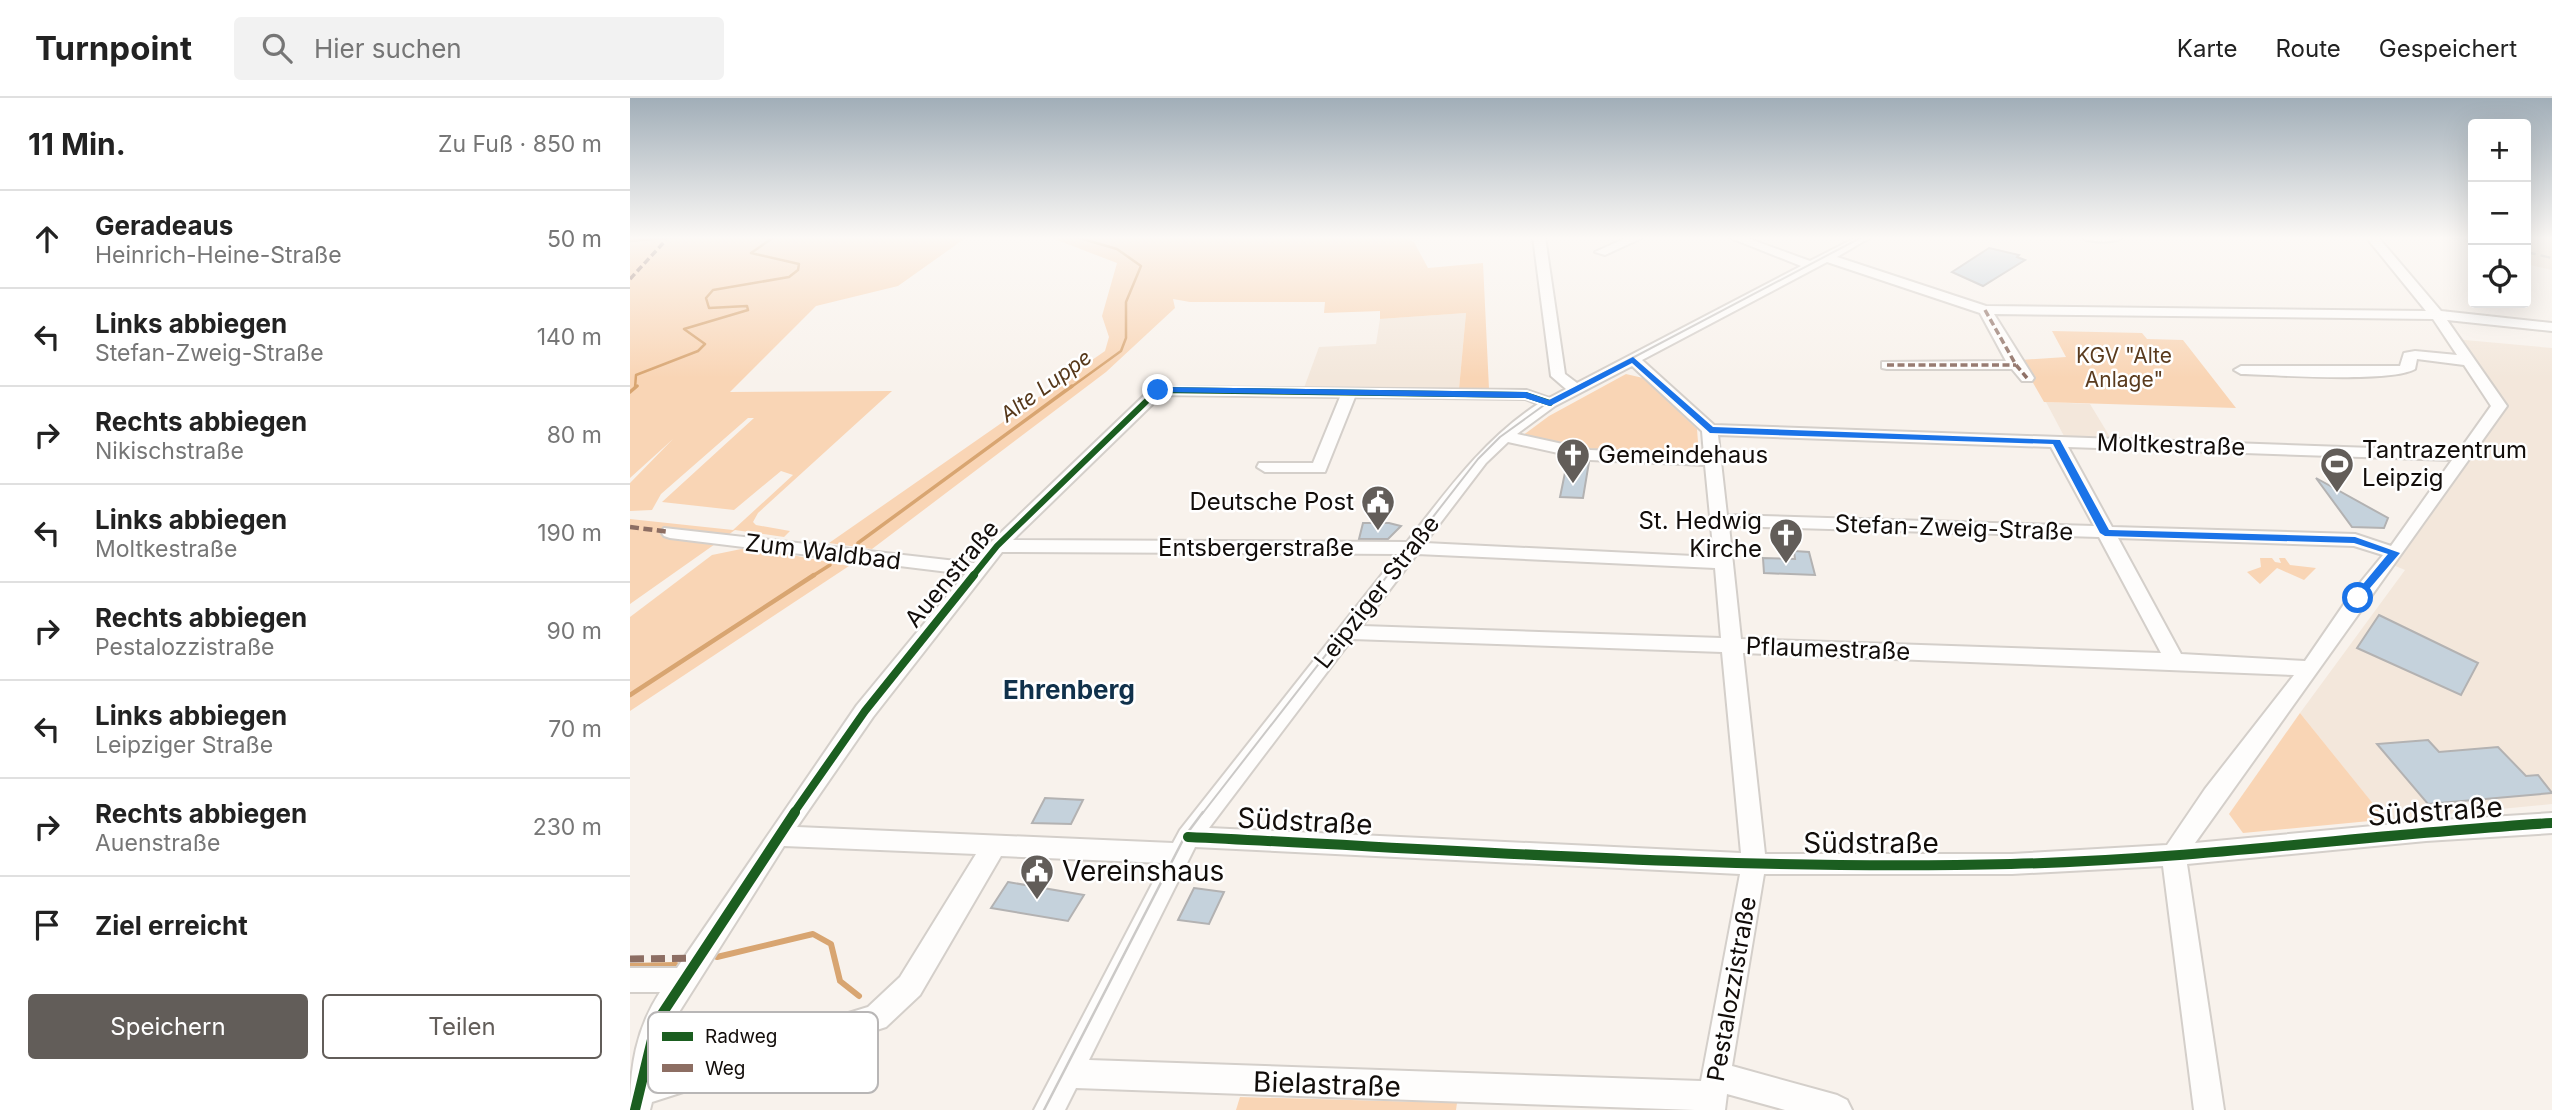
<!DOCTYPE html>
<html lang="de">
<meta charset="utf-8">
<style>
body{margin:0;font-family:Inter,sans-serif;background:#f2f2f2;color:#222}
.controls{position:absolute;right:21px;top:21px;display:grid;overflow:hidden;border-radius:7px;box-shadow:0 7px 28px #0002}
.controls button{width:63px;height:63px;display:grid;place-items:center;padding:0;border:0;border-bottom:2px solid #e0e0e0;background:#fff;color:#222;font:35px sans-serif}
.stop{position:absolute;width:21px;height:21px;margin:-16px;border:5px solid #1a73e8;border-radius:50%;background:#fff}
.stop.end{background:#1a73e8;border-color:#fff;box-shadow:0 2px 7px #0008}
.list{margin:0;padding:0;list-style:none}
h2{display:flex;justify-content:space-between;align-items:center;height:91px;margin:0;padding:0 28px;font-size:30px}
h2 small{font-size:23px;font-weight:400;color:#767676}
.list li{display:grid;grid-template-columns:46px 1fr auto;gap:21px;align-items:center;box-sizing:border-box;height:98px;padding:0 28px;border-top:2px solid #e0e0e0}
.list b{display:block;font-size:26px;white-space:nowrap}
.list p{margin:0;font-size:23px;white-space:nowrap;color:#767676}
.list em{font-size:23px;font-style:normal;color:#767676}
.actions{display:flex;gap:14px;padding:21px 28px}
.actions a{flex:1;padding:16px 0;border:2px solid #625d59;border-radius:7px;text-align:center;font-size:24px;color:#625d59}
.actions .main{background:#625d59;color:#fff}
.icon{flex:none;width:38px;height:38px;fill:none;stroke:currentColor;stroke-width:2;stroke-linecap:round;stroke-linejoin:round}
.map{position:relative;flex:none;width:1922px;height:1012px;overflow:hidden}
header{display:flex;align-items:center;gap:42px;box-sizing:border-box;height:98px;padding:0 35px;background:#fff;border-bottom:2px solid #e0e0e0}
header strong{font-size:33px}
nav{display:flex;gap:38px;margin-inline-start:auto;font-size:24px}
.search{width:490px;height:63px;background:#f2f2f2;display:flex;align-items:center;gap:18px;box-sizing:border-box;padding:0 24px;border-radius:7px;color:#767676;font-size:26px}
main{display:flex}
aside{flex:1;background:#fff}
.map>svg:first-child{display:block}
.built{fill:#f3e7db}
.green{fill:#f9d5b5}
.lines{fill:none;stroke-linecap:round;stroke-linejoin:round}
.stream-far3{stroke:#d8a571;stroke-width:2.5}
.stream-far2{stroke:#d8a571;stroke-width:3.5}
.stream-far1{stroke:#d8a571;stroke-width:4.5}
.stream{stroke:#d8a571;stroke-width:6}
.building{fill:#c5d2dc;stroke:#b3b2b2;stroke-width:2}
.minor-casing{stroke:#d4cfca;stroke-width:4}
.minor{fill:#fefdfc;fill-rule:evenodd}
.tram-far1{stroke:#cbc9c7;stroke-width:2}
.tram{stroke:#cbc9c7;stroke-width:2.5}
.rail{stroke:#cbc9c7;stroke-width:2.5;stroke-dasharray:10 5;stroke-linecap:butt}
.quiet-far2{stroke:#8d6e63;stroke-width:3.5;stroke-dasharray:7 3.5;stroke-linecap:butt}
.quiet-far1{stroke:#8d6e63;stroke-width:4.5;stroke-dasharray:9 4.5;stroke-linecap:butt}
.quiet{stroke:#8d6e63;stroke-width:7;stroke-dasharray:14 7;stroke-linecap:butt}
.cycleway-far2-casing{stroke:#fff;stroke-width:10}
.cycleway-far1-casing{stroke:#fff;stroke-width:12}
.cycleway-casing{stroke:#fff;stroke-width:14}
.cycleway-far2{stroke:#1b5e20;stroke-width:6}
.cycleway-far1{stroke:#1b5e20;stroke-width:8}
.cycleway{stroke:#1b5e20;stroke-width:10}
.route{fill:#1a73e8}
.labels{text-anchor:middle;stroke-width:5;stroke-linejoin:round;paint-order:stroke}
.far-park-label{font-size:21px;fill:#5a3b1e;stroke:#fff}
.far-water-label{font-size:21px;font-style:italic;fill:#56381a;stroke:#fff}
.street-label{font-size:24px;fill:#120d0a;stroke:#fff}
.poi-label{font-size:24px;fill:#120d0a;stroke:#fff;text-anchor:start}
.neighbourhood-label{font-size:26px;font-weight:bold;fill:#10314b;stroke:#fff}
.near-street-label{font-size:28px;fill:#120d0a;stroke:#fff}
.near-poi-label{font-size:28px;fill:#120d0a;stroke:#fff;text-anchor:start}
.key{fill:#fff;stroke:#b8b6b6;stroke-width:2}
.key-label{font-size:19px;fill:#120d0a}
</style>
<header>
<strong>Turnpoint</strong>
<div class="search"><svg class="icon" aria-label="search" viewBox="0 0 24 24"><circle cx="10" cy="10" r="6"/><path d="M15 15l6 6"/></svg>Hier suchen</div>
<nav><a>Karte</a><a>Route</a><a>Gespeichert</a></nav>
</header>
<main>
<aside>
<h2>11 Min.<small>Zu Fuß · 850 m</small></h2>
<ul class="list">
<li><svg class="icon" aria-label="ahead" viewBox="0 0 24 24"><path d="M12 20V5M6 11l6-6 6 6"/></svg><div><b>Geradeaus</b><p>Heinrich-Heine-Straße</p></div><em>50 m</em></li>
<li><svg class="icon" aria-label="left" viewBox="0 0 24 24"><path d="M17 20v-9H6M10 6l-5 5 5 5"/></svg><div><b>Links abbiegen</b><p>Stefan-Zweig-Straße</p></div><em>140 m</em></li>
<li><svg class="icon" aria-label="right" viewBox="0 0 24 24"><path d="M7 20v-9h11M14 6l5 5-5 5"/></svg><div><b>Rechts abbiegen</b><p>Nikischstraße</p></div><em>80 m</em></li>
<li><svg class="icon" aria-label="left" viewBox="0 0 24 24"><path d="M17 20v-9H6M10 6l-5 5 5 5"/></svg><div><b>Links abbiegen</b><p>Moltkestraße</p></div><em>190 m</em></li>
<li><svg class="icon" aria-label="right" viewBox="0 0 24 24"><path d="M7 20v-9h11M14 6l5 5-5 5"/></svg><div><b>Rechts abbiegen</b><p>Pestalozzistraße</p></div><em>90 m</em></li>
<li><svg class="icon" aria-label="left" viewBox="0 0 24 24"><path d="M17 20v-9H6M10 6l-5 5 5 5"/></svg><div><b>Links abbiegen</b><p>Leipziger Straße</p></div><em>70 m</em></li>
<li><svg class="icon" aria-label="right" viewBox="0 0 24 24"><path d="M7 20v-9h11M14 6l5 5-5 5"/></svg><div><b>Rechts abbiegen</b><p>Auenstraße</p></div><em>230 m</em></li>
<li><svg class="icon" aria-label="arrive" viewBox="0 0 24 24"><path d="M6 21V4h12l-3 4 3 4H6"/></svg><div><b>Ziel erreicht</b></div></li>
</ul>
<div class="actions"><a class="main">Speichern</a><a>Teilen</a></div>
</aside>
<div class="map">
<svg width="1922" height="1012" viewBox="0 0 1922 1012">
<rect width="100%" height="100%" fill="#f8f2ec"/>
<g class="built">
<path d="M1896,139H1922V172L1896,166Z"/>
<path d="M836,215L829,291L674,290L689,249L746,246L750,221Z"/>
<path d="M1813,240L1922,250V706L1756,722L1670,615L1775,472L1756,464L1859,307Z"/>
<path d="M1416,304L1460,306L1480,339L1434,338Z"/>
</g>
<g class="green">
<path d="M0,139H337L268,188L186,208L100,294L262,293L128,415L123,424L126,427L160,433L154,439L105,432L0,506V421L103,432L163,377L151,373L104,412L32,404L124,320H118L31,396L22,412L0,413V385L43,341L0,380Z"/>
<path d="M419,139H824L779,142L784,144L798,170L853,165L859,291H829L836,215L750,221V213L694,215L695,204H560L543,201L545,210L476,274L242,451L199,445L475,253L479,239L472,218L487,165Z"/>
<path d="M1422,233L1512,235L1517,241L1553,242L1606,310L1414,304L1390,262L1436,259Z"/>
<path d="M996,276L1013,280L1067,331L1069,357L962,352L892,338L919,318Z"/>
<path d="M121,449L219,468L0,613V519L82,457Z"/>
<path d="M1630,460H1642L1645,464L1651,465L1649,460H1655L1660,467L1686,470L1674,482L1647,470L1630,486L1617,474L1631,469Z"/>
<path d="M1670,615L1753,718L1750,722L1613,735L1599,716Z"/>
<path d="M610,999L827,1005L826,1012H606Z"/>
</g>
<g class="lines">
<g class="stream-far3">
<path d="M0,143L47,139"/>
<path d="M5,290L6,277L68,253L75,246L54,231L118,212L117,208L79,210L76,200L83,192L159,179L168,172L169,166L121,155L144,139"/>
<path d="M440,290L491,253L496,240V204L511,168L487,151L446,139"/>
</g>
<g class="stream-far2">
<path d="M0,294L7,288"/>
<path d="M228,445L442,288"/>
<path d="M181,479L200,467"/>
</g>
<path class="stream-far1" d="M0,597L184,477"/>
<g class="stream">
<path d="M87,859L183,836L201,846L210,883L229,898"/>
<path d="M0,868L46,867"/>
</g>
</g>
<g class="building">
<path d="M1359,150L1389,157L1387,159L1395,162L1353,188L1322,174Z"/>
<path d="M938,360L959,364L953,400L930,399Z"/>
<path d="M1686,380L1758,420L1754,430L1722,429Z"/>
<path d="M733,425H759L771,428L758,441H729Z"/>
<path d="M1164,453L1179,454L1185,477L1134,475L1133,460L1165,461Z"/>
<path d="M1749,517L1848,565L1831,597L1727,550Z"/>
<path d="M1798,642L1809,654L1868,649L1896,678L1908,677L1922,695L1798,706L1747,646Z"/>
<path d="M415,700L453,702L441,726L402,725Z"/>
<path d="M378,784L454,797L438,823L361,810Z"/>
<path d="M564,790L594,794L579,826L548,822Z"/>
</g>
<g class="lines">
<g class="minor-casing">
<g id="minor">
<path d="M903,139H915L935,276L947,285L1171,168L1098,139H1114L1180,163L1227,139H1241L1207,159L1356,208L1796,213L1736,139H1748L1811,213L1922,225V233L1817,222L1877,308L1565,745L1796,723L1922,715V735L1796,743L1557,766L1594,1012H1564L1533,768L1382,776H1134L1102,968L1207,997L1217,1002L1222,1012H1155L1097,996L1095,1012H1065L446,990L435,1012H404L533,765L371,758L290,897L256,929L22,1004L20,1012H0C0,969 6,931 30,894H0V870H47L227,607L335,476L40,440L34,438L31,434L34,430L344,465L361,444L523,289L896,292L919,300L936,291L921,278ZM1197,164L1350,215L1376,263L1252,264V270L1257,271H1382L1392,283H1402L1404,280L1364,216L1803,221L1827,257L1785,253L1774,255L1770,268H1611L1604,272L1611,276C1645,277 1761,285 1785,271L1787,261L1834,267L1861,308L1829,353L1084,327L1012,262ZM1002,268L1072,333L1074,357L960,352L887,336L925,308ZM532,297L710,299L683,365H629L627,369L635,374H695L725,299L895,301L908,306C853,342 817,393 777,444L383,442ZM1088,337L1421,349L1464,428L1097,417ZM878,344L960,362L1075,367L1084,459L795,445L856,365ZM1438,349L1822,362L1761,448L1725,436L1482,429ZM1099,428L1469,439L1531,555L1111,541ZM1488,440L1724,448L1753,457L1721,496L1675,563L1551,556ZM372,454L768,456L550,732L543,745L167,729L243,619ZM787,456L1085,470L1091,540L732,528ZM722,541L1092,554L1111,755L579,730ZM1113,555L1664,577L1575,691L1537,747L1382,756H1135ZM154,748L346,756L270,879L238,909L29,973L39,930ZM565,749L1110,776L1071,983L459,962Z"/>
<path d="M998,139H1014L975,157L965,154Z"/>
<path d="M1451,139H1494C1485,145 1460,145 1451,139Z"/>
</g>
</g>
<use href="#minor" class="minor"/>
<path class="tram-far1" d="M572,716L848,361L870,339L917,305L1232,139"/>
<path class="tram" d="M414,1012L555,738L573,714"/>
<g class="rail">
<path d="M1819,139L1843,144"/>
<path d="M1896,154L1922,160"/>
</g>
<g class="quiet-far2">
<path d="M0,181L36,142"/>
<path d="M1355,212L1386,267L1397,280"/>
<path d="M1257,267H1386"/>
</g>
<path class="quiet-far1" d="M0,429L40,434"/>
<path class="quiet" d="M0,861L68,860"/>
<g class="cycleway-far2-casing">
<path id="cycleway-far2" d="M342,479L367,448L528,292L896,297L920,305"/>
</g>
<g class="cycleway-far1-casing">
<path id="cycleway-far1" d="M163,716L235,613L344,477"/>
</g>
<g class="cycleway-casing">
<g id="cycleway">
<path d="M558,739C832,752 1107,773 1381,766C1562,762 1742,736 1922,725"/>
<path d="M5,1012L26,925L165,714"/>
</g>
</g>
<use href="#cycleway-far2" class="cycleway-far2"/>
<use href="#cycleway-far1" class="cycleway-far1"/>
<use href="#cycleway" class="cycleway"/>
</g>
<linearGradient id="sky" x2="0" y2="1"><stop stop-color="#a1aeb8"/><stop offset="0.5" stop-color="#fcf9f6"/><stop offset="1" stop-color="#fcf9f6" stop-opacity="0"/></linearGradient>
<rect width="1922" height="280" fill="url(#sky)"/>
<path class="route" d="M1003,259L1083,329L1430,342L1479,432L1725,439L1770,455L1728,504L1724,503V497L1758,456L1724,445L1475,438L1470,435L1423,346L1080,335L1002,265L920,308L895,300L528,294L523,292L528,289L896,294L919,302Z"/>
<defs>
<g id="church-pin" transform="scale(1.75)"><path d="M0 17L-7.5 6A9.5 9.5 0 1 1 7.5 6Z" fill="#625d59" stroke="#fff"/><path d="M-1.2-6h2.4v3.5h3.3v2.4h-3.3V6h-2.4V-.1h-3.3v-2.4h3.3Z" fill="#fff"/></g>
<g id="stadium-pin" transform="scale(1.75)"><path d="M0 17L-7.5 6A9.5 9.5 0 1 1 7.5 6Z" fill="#625d59" stroke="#fff"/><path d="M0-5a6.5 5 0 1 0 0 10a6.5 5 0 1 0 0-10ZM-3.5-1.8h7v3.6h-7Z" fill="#fff"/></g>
<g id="civic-pin" transform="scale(1.75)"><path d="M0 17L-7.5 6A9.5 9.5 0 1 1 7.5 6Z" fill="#625d59" stroke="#fff"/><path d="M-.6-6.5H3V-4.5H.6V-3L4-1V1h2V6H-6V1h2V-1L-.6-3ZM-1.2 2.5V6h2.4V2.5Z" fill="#fff"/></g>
</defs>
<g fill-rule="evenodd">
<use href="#church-pin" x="943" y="357"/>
<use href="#stadium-pin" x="1707" y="366"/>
<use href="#civic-pin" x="748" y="404"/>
<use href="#church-pin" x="1156" y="437"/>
<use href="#civic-pin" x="407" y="773"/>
</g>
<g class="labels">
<g class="far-park-label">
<text x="1494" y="265">KGV "Alte<tspan x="1494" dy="24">Anlage"</tspan></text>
</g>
<g class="far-water-label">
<text transform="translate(416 288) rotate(-36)" y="7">Alte Luppe</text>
</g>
<g class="street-label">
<text transform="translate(1541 347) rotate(2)" y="8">Moltkestraße</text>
<text transform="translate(1324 430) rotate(2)" y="8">Stefan-Zweig-Straße</text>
<text x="626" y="458">Entsbergerstraße</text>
<text transform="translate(193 454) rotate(7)" y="8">Zum Waldbad</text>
<text transform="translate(322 476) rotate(-50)" y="8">Auenstraße</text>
<text transform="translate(747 494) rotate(-52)" y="8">Leipziger Straße</text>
<text transform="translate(1198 551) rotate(2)" y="8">Pflaumestraße</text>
<text transform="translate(1102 891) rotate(-80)" y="8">Pestalozzistraße</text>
</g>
<g class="poi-label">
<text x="1732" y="360">Tantrazentrum<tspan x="1732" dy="28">Leipzig</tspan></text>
<text x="968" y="365">Gemeindehaus</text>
<text x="724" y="412" text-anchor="end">Deutsche Post</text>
<text x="1132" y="431" text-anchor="end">St. Hedwig<tspan x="1132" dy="28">Kirche</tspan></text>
</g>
<g class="neighbourhood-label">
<text x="439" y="601">Ehrenberg</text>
</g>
<g class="near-street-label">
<text transform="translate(1805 713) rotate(-4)" y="10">Südstraße</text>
<text transform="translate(675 723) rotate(3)" y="10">Südstraße</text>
<text x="1241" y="755">Südstraße</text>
<text transform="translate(697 986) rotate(2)" y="10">Bielastraße</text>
</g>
<g class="near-poi-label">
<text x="432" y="783">Vereinshaus</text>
</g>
</g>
<rect x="18" y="914" width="230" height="81" rx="10" class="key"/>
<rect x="32" y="934" width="31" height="9" fill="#1b5e20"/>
<rect x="32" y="966" width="31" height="8" fill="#8d6e63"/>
<g class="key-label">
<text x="75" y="945">Radweg</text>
<text x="75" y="977">Weg</text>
</g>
</svg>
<div class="controls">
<button>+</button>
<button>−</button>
<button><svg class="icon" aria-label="locate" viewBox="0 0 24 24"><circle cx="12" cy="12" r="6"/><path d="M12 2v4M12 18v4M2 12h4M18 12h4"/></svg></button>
</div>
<div class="stop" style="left:1728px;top:500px"></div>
<div class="stop end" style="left:528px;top:292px"></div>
</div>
</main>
